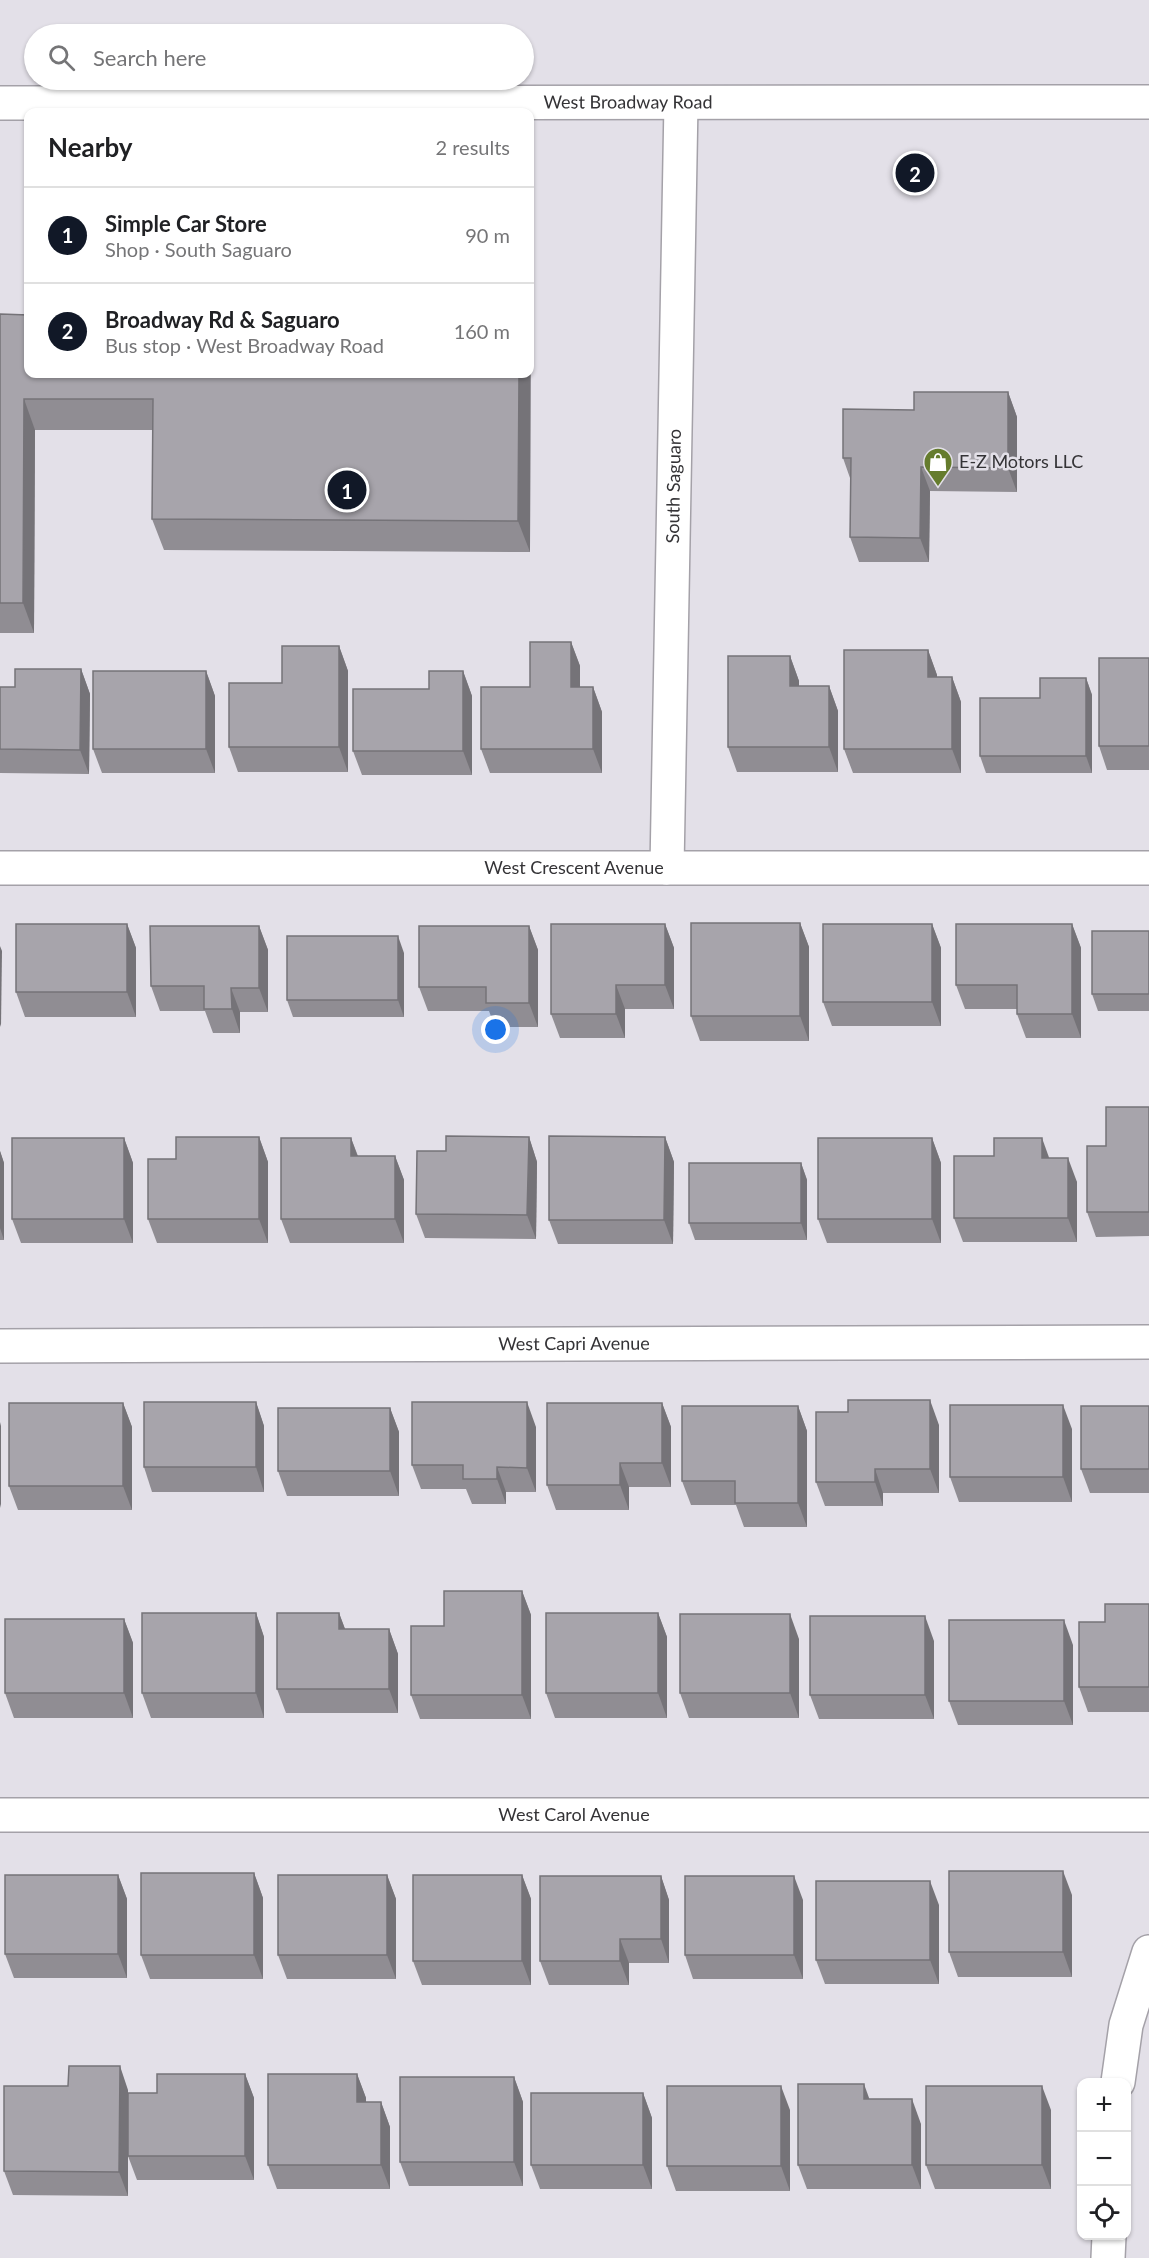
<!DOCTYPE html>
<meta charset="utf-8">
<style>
body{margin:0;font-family:Lato,sans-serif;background:#f6f6f6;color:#202124}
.controls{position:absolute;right:18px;bottom:18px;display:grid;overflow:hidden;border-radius:12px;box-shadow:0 2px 4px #0004}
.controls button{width:54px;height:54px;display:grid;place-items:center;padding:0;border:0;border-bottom:2px solid #e0e0e0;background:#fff;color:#202124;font:30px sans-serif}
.you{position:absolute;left:496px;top:1030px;width:21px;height:21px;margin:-15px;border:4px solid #fff;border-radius:50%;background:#1a73e8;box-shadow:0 0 0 9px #1a73e833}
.badge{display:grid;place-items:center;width:39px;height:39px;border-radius:50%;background:#111827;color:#fff;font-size:20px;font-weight:700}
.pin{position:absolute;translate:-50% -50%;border:3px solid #fff;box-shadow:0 2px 6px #0006}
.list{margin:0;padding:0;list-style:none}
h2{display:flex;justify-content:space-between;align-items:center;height:78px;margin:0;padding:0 24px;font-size:26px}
h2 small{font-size:20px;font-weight:400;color:#757577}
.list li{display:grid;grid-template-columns:39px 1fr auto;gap:18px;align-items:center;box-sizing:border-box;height:96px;padding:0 24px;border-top:2px solid #e0e0e0}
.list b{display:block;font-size:22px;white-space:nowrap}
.list p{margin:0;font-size:20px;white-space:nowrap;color:#757577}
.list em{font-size:20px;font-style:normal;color:#757577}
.icon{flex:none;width:33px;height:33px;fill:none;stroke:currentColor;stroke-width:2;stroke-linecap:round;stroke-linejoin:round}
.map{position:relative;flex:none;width:1149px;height:2258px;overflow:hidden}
.search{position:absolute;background:#fff;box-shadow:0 2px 4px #0004;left:24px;top:24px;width:510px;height:66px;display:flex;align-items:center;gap:15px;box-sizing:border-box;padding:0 21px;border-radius:33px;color:#757577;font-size:22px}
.panel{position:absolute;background:#fff;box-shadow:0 2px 4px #0004;left:24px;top:108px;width:510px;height:270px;border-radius:12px}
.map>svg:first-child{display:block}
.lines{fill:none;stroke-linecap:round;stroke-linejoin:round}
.street-casing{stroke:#a4a1a8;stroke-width:36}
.secondary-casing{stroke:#a4a1a8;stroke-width:36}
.street{stroke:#fff;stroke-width:33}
.secondary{stroke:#fff;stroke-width:33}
.wall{fill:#908d93}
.shaded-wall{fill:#757378}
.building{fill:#a7a4ab;stroke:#757378;stroke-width:1.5}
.labels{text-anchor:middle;stroke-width:5;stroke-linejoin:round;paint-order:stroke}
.street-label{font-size:18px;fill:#343336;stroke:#e3e0e8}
.poi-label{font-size:18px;fill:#343336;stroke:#e3e0e8;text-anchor:start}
</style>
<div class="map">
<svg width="1149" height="2258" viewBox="0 0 1149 2258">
<rect width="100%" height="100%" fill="#e3e0e8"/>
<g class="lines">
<g class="street-casing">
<g id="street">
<path id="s1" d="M0,868H1149"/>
<path id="s2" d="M667,868L681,103"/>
<path id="s3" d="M0,1346L1149,1342"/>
<path id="s4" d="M0,1815H1149"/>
<path d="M1118,2082L1126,2025L1149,1952"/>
<path d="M1108,2258L1109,2236"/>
</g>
</g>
<g class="secondary-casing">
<g id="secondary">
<path id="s5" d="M0,103L1149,102"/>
</g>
</g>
<use href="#street" class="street"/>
<use href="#secondary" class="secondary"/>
</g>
<g class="wall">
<path d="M531,248L530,552L164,550L152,519L153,430H35L34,633H0V314L530,374Z"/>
<path d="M1008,392L1017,417V492L930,491L929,562H859L850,537V478L843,458L914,410Z"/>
<path d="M571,642L580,666V687H593L602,712V773H490L481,749L530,687Z"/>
<path d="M339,646L348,671V772H238L229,747L282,683Z"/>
<path d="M928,650L937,675V677H952L961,702V773H853L844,749Z"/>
<path d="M790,656L799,681V686H829L838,711V772H737L728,747Z"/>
<path d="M1149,658V770H1107L1099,746Z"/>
<path d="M81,669L90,694L89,774L0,773V687H15Z"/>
<path d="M206,671L215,696V773H102L93,749Z"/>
<path d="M463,671L472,696V775H362L353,751L429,689Z"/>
<path d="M1086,678L1092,695V773H986L980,756L1040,698Z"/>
<path d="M800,923L809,947V1041H700L691,1016Z"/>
<path d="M127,924L136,948V1017H25L16,992Z"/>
<path d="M665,924L674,948V1009H625V1038H560L551,1014Z"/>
<path d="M932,924L941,948V1026H832L823,1002Z"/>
<path d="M1072,924L1081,948V1038H1026L1017,1014V1009H965L956,985Z"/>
<path d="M259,926L268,950V1012H240V1033H213L205,1011H160L151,986Z"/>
<path d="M529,926L538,950V1027H495L489,1011H428L419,987Z"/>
<path d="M1149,931V1011H1098L1092,994Z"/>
<path d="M404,953V1017H293L287,1000Z"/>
<path d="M1149,1107V1236L1096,1237L1087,1212L1106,1146Z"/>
<path d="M259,1137L268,1162V1243H157L148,1219L176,1159Z"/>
<path d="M529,1137L537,1162L536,1239L425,1238L416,1214L446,1151Z"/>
<path d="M665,1137L674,1162L673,1244H558L549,1220Z"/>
<path d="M124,1138L133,1163V1243H21L12,1219Z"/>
<path d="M351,1138L358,1156H395L404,1180V1243H290L281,1219Z"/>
<path d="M932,1138L941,1163V1243H827L818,1219Z"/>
<path d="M0,1151L4,1163V1240H0Z"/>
<path d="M1049,1158L1077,1182V1242H963L954,1218Z"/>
<path d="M801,1163L807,1180V1240H695L689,1223Z"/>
<path d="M256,1402L264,1426V1492H152L144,1467Z"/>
<path d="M123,1403L132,1427V1510H18L9,1486Z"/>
<path d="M662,1403L671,1427V1487H629V1510H556L547,1485Z"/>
<path d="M798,1406L807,1431V1527H744L736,1505H691L682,1481Z"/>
<path d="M1149,1406V1493H1090L1081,1469Z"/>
<path d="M390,1408L399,1432V1496H287L278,1471Z"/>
<path d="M848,1412L939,1425V1493H883V1506H825L816,1482Z"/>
<path d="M536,1427V1492H506V1504H472L466,1489H421L412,1465Z"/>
<path d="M1072,1429V1502H959L950,1477Z"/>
<path d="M522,1591L531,1615V1719H420L411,1695L444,1626Z"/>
<path d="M1149,1604V1712H1088L1079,1687L1105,1622Z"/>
<path d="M256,1613L264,1637V1718H151L142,1693Z"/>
<path d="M339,1613L345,1629H389L398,1654V1713H286L277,1689Z"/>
<path d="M658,1613L667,1637V1718H555L546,1693Z"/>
<path d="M124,1619L133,1643V1718H14L5,1693Z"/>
<path d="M799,1639V1718H689L680,1693Z"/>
<path d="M934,1641V1719H819L810,1695Z"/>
<path d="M1073,1645V1725H958L949,1701Z"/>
<path d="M254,1873L263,1898V1979H150L141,1955Z"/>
<path d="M118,1875L127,1899V1978H14L5,1954Z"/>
<path d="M387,1875L396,1899V1979H287L278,1955Z"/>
<path d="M522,1875L531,1899V1985H422L413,1961Z"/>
<path d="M661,1876L669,1900V1963H629V1985H549L540,1961Z"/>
<path d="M1072,1895V1977H958L949,1952Z"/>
<path d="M803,1900V1979H693L685,1955Z"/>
<path d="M939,1905V1984H825L816,1960Z"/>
<path d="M245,2074L254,2098V2180H137L128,2156L157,2093Z"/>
<path d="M357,2074L366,2098V2102H381L390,2127V2189H277L268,2165Z"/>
<path d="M514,2077L523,2102V2186H409L400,2162Z"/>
<path d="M128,2090V2196L13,2195L4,2171Z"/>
<path d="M643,2093L652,2118V2189H540L531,2165Z"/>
<path d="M869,2099L921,2124V2189H807L798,2165Z"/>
<path d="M790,2110V2191H676L667,2166Z"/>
<path d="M1051,2110V2189H935L926,2165Z"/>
</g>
<g class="shaded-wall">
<path d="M530,243L531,248L530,552L518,521L519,374H530Z"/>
<path d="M1008,392L1017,417V492L1008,468Z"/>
<path d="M24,399L35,430L34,633L23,603Z"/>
<path d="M921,467L930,491L929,562L920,538Z"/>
<path d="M571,642L580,666V712L571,687Z"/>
<path d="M339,646L348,671V772L339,747Z"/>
<path d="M928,650L937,675V702L928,677Z"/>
<path d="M790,656L799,681V711L790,686Z"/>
<path d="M81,669L90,694L89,774L80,750Z"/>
<path d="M206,671L215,696V773L206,749Z"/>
<path d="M463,671L472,696V775L463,751Z"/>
<path d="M952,677L961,702V773L952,749Z"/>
<path d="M1086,678L1092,695V773L1086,756Z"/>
<path d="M829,686L838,711V772L829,747Z"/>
<path d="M593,687L602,712V773L593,749Z"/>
<path d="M800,923L809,947V1041L800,1016Z"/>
<path d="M127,924L136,948V1017L127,992Z"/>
<path d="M665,924L674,948V1009L665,985Z"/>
<path d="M932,924L941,948V1026L932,1002Z"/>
<path d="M1072,924L1081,948V1038L1072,1014Z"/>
<path d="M259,926L268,950V1012L259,988Z"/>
<path d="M529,926L538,950V1027L529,1003Z"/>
<path d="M398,936L404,953V1017L398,1000Z"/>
<path d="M0,946L2,951L1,1027L0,1024Z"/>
<path d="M616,985L625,1009V1038L616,1014Z"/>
<path d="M231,988L240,1012V1033L232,1009Z"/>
<path d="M259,1137L268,1162V1243L259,1219Z"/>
<path d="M529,1137L537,1162L536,1239L527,1215Z"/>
<path d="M665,1137L674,1162L673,1244L664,1220Z"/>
<path d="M124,1138L133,1163V1243L124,1219Z"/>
<path d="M351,1138L360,1163L351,1156Z"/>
<path d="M932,1138L941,1163V1243L932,1219Z"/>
<path d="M1042,1138L1051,1163L1042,1158Z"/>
<path d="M0,1151L4,1163V1240L0,1228Z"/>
<path d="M395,1156L404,1180V1243L395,1219Z"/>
<path d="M1068,1158L1077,1182V1242L1068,1218Z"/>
<path d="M801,1163L807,1180V1240L801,1223Z"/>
<path d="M930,1400L939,1425V1493L930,1469Z"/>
<path d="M256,1402L264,1426V1492L256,1467Z"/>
<path d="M527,1402L536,1427V1492L527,1468Z"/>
<path d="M123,1403L132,1427V1510L123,1486Z"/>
<path d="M662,1403L671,1427V1487L662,1463Z"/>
<path d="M1063,1405L1072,1429V1502L1063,1477Z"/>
<path d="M798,1406L807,1431V1527L798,1503Z"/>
<path d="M390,1408L399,1432V1496L390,1471Z"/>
<path d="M0,1422L1,1426V1508L0,1504Z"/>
<path d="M620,1463L629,1487V1510L620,1485Z"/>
<path d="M497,1467L506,1492V1504L497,1479Z"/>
<path d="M875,1469L883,1493V1506L875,1482Z"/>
<path d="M522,1591L531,1615V1719L522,1695Z"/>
<path d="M256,1613L264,1637V1718L256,1693Z"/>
<path d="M339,1613L348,1637L339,1629Z"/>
<path d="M658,1613L667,1637V1718L658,1693Z"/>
<path d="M790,1614L799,1639V1718L790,1693Z"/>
<path d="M925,1616L934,1641V1719L925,1695Z"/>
<path d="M124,1619L133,1643V1718L124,1693Z"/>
<path d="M1064,1620L1073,1645V1725L1064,1701Z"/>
<path d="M389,1629L398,1654V1713L389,1689Z"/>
<path d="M1063,1871L1072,1895V1977L1063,1952Z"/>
<path d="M254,1873L263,1898V1979L254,1955Z"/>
<path d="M118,1875L127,1899V1978L118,1954Z"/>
<path d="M387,1875L396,1899V1979L387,1955Z"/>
<path d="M522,1875L531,1899V1985L522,1961Z"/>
<path d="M661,1876L669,1900V1963L661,1939Z"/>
<path d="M794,1876L803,1900V1979L794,1955Z"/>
<path d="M930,1881L939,1905V1984L930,1960Z"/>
<path d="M620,1939L629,1963V1985L620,1961Z"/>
<path d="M120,2066L128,2090V2196L119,2172Z"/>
<path d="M245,2074L254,2098V2180L245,2156Z"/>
<path d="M357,2074L366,2098V2127L357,2102Z"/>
<path d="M514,2077L523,2102V2186L514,2162Z"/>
<path d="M864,2084L873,2109L864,2099Z"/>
<path d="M781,2086L790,2110V2191L781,2166Z"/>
<path d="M1042,2086L1051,2110V2189L1042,2165Z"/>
<path d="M643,2093L652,2118V2189L643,2165Z"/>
<path d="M912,2099L921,2124V2189L912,2165Z"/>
<path d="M381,2102L390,2127V2189L381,2165Z"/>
</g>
<g class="building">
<path d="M0,314L28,315V374H519L518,521L152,519L153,399H24L23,603H0Z"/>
<path d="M914,392H1008V468L921,467L920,538L850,537L851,458H843V409L914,410Z"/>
<path d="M530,642H571V687H593V749H481V687H530Z"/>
<path d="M282,646H339V747H229V683H282Z"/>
<path d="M844,650H928V677H952V749H844Z"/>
<path d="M728,656H790V686H829V747H728Z"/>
<rect x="1099" y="658" width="50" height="88"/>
<path d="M15,669H81L80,750L0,749V687H15Z"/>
<rect x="93" y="671" width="113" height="78"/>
<path d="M429,671H463V751H353V689H429Z"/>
<path d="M1040,678H1086V756H980V698H1040Z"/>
<rect x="691" y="923" width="109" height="93"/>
<rect x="16" y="924" width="111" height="68"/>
<path d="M551,924H665V985H616V1014H551Z"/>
<rect x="823" y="924" width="109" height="78"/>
<path d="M956,924H1072V1014H1017V985H956Z"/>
<path d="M150,926H259V988H231L232,1009H204V986H151Z"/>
<path d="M419,926H529V1003H486V987H419Z"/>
<rect x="1092" y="931" width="57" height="63"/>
<rect x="287" y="936" width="111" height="64"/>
<path d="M1106,1107H1149V1212H1087V1146H1106Z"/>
<path d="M446,1136L529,1137L527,1215L416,1214L417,1151H446Z"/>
<path d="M549,1136L665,1137L664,1220H549Z"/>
<path d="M176,1137H259V1219H148V1159H176Z"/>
<rect x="12" y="1138" width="112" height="81"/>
<path d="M281,1138H351V1156H395V1219H281Z"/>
<rect x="818" y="1138" width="114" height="81"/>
<path d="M994,1138H1042V1158H1068V1218H954V1156H994Z"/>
<rect x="689" y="1163" width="112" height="60"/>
<path d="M848,1400H930V1469H875V1482H816V1412H848Z"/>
<rect x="144" y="1402" width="112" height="65"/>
<path d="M412,1402H527V1468L497,1467V1479H463V1465H412Z"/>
<rect x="9" y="1403" width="114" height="83"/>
<path d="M547,1403H662V1463H620V1485H547Z"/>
<rect x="950" y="1405" width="113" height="72"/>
<path d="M682,1406H798V1503H735V1481H682Z"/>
<rect x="1081" y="1406" width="68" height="63"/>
<rect x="278" y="1408" width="112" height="63"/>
<path d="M444,1591H522V1695H411V1626H444Z"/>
<path d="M1105,1604H1149V1687H1079V1622H1105Z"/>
<rect x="142" y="1613" width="114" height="80"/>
<path d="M277,1613H339V1629H389V1689H277Z"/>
<rect x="546" y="1613" width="112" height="80"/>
<rect x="680" y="1614" width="110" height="79"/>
<rect x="810" y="1616" width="115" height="79"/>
<rect x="5" y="1619" width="119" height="74"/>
<rect x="949" y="1620" width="115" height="81"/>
<rect x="949" y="1871" width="114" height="81"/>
<rect x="141" y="1873" width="113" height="82"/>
<rect x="5" y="1875" width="113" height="79"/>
<rect x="278" y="1875" width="109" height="80"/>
<rect x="413" y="1875" width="109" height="86"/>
<path d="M540,1876H661V1939H620V1961H540Z"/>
<rect x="685" y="1876" width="109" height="79"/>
<rect x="816" y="1881" width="114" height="79"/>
<path d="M69,2066H120L119,2172L4,2171V2086H68Z"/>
<path d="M157,2074H245V2156H128V2093H157Z"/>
<path d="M268,2074H357V2102H381V2165H268Z"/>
<rect x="400" y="2077" width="114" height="85"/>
<path d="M798,2084H864V2099H912V2165H798Z"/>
<rect x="667" y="2086" width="114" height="80"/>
<rect x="926" y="2086" width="116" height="79"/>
<rect x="531" y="2093" width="112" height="72"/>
</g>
<defs>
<g id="shop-pin" transform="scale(1.5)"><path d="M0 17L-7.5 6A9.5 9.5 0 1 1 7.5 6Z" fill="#657c2d" stroke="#e3e0e8"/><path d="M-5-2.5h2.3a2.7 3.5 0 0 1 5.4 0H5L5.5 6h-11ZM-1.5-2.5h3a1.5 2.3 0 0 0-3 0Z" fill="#fff"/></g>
</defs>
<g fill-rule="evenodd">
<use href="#shop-pin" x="938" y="462"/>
</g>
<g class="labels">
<g class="street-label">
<text dy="6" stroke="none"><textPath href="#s5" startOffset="628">West Broadway Road</textPath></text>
<text dy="6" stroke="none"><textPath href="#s2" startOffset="382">South Saguaro</textPath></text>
<text dy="6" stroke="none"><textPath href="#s1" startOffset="574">West Crescent Avenue</textPath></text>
<text dy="6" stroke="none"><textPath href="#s3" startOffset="574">West Capri Avenue</textPath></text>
<text dy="6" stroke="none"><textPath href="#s4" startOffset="574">West Carol Avenue</textPath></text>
</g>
<g class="poi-label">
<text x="959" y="468">E-Z Motors LLC</text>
</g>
</g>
</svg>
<div class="controls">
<button>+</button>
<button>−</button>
<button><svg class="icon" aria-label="locate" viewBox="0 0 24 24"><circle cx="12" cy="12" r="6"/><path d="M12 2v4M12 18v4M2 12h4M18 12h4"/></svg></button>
</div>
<div class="you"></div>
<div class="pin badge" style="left:347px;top:490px">1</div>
<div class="pin badge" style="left:915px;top:173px">2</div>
<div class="search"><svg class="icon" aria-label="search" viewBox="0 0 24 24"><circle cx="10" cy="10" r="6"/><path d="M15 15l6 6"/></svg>Search here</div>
<section class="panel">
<h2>Nearby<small>2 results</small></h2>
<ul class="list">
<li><span class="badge">1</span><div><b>Simple Car Store</b><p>Shop · South Saguaro</p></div><em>90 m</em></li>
<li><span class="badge">2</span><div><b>Broadway Rd &amp; Saguaro</b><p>Bus stop · West Broadway Road</p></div><em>160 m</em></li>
</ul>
</section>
</div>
